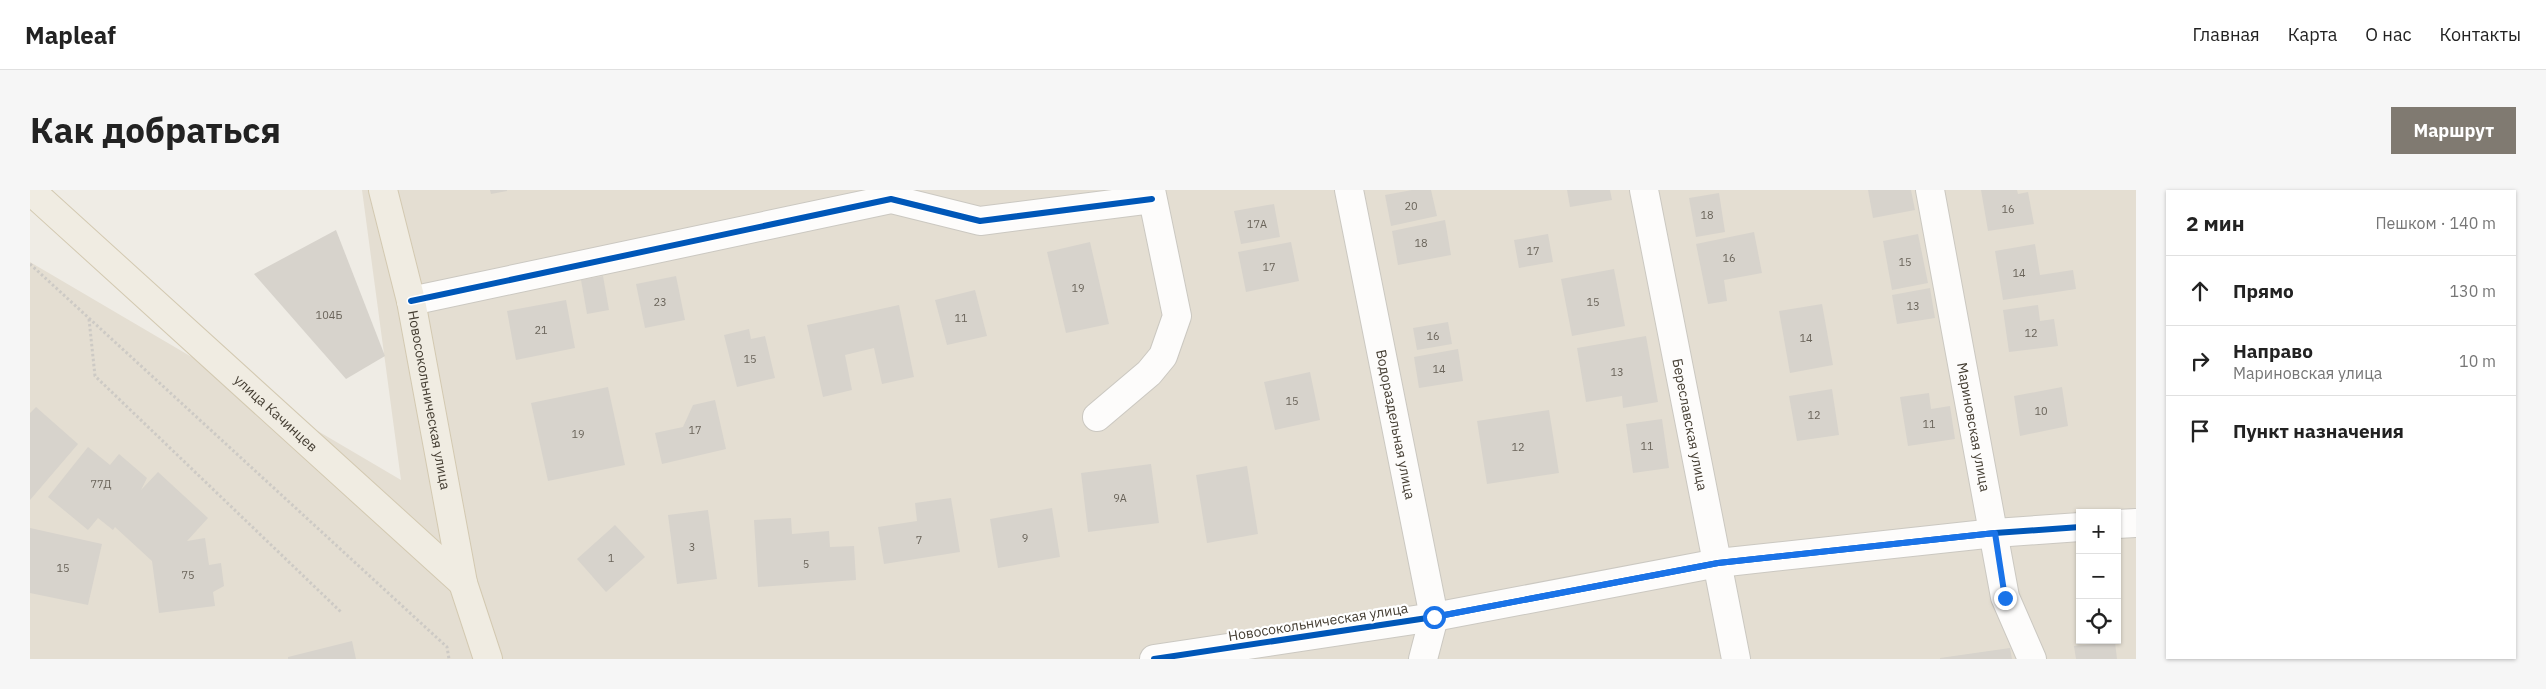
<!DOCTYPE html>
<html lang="ru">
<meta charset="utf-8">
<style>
body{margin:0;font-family:"IBM Plex Sans",sans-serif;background:#f6f6f6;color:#222}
.controls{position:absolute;right:15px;bottom:15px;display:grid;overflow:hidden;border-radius:0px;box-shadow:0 1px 4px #0004}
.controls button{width:45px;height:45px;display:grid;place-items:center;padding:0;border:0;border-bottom:1px solid #e0e0e0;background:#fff;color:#222;font:25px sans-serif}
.stop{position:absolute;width:15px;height:15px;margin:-11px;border:4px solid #1a73e8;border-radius:50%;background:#fff}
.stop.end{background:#1a73e8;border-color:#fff;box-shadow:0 1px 5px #0008}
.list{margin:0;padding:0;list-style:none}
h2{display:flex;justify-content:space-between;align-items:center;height:65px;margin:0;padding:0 20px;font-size:21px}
h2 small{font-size:16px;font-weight:400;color:#767676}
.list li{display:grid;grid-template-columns:32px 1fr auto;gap:15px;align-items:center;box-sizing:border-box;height:70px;padding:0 20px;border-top:1px solid #e0e0e0}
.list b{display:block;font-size:19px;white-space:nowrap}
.list p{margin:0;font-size:16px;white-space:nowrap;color:#767676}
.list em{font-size:16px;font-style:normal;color:#767676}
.icon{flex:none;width:28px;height:28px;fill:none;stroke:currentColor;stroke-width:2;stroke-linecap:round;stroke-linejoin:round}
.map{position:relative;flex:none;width:2106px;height:469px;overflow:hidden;border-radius:0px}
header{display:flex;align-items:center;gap:30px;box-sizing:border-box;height:70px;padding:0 25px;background:#fff;border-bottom:1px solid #e0e0e0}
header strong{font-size:24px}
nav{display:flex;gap:28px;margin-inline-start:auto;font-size:18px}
.intro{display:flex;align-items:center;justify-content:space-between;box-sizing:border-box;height:120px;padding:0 30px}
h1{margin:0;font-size:35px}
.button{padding:12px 22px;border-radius:0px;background:#807a71;color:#fff;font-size:18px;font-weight:700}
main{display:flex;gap:30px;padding:0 30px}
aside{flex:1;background:#fff;border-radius:0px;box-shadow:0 1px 4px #0004}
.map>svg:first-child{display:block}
.residential{fill:#e4ded2;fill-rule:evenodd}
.building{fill:#d7d3cc}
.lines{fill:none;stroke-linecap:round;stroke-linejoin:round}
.minor-casing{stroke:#cbc8c1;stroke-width:30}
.major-casing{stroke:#d3c9b1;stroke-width:30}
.path{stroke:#cdcac5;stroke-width:3;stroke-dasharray:2.5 2.5;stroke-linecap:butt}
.minor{stroke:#fdfcfb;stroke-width:28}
.major{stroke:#f0ece2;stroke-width:28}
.cycleway-casing{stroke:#fff;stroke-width:9}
.cycleway{stroke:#0057b8;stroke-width:6}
.route{stroke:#1a73e8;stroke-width:6}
.labels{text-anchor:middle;stroke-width:4.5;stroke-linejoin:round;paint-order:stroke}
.number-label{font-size:11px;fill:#6a645a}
.street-label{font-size:14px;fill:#443d32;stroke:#fff}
</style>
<header>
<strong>Mapleaf</strong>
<nav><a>Главная</a><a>Карта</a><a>О нас</a><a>Контакты</a></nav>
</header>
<div class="intro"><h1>Как добраться</h1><a class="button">Маршрут</a></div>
<main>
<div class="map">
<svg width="2106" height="469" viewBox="0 0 2106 469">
<rect width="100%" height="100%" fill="#efece5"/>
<path class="residential" d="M332,0H2106V469H0V72L371,290ZM2050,323H2087V450H2050Z"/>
<g class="building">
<path d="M460,0H477V1L461,4Z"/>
<path d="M1382,0H1401L1407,26L1361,36L1355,5Z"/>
<path d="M1537,0H1580L1582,10L1540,17Z"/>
<path d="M1838,0H1881L1885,20L1843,28Z"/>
<path d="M1951,0H1987L1988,4L1998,2L2004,34L1958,41Z"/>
<path d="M1689,3L1695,42L1666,47L1659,8Z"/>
<path d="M1244,14L1250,47L1211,54L1204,21Z"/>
<path d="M1415,30L1421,65L1368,75L1362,41Z"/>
<path d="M306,40L355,166L316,189L224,84Z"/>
<path d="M1724,42L1732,83L1694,90L1697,111L1678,114L1666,54Z"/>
<path d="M1518,44L1523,72L1489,78L1484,50Z"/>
<path d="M1888,44L1898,93L1862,100L1853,51Z"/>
<path d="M1060,52L1079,134L1036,143L1017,62Z"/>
<path d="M1261,52L1269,91L1216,102L1208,62Z"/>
<path d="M2005,54L2010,85L2043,80L2046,99L1973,110L1965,61Z"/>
<path d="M1584,79L1595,136L1542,146L1531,89Z"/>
<path d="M573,86L579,120L557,124L551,90Z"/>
<path d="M646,86L655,130L615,138L606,94Z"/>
<path d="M1900,98L1905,128L1867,134L1862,105Z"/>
<path d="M945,100L957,146L917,155L905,110Z"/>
<path d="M536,110L545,158L486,170L477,121Z"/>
<path d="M1792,114L1803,175L1760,183L1749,121Z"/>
<path d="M869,115L884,187L852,194L844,158L815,165L822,200L793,207L777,135Z"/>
<path d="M2008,115L2010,131L2024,129L2028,156L1979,162L1973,120Z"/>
<path d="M1418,132L1422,154L1387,160L1383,138Z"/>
<path d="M719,139L721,149L735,146L745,188L707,197L694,145Z"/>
<path d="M1616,146L1628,212L1593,218L1592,206L1556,212L1547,158Z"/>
<path d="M1428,159L1433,191L1389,198L1384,167Z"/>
<path d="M1280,182L1290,230L1245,240L1234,192Z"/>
<path d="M578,197L595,275L518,291L501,213Z"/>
<path d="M2032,197L2038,236L1990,246L1984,206Z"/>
<path d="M1802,199L1809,245L1767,251L1759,206Z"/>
<path d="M1899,203L1901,219L1920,216L1925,249L1878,256L1870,207Z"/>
<path d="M685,210L696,259L632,274L625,243L653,237L663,215Z"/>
<path d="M6,217L48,254L0,310V223Z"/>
<path d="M1519,220L1529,283L1457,294L1447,231Z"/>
<path d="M1632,229L1639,278L1603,283L1596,234Z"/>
<path d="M58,257L80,275L89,264L117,288L111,300L128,282L178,328L157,351L175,348L179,375L191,373L194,396L183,402L185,416L129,423L122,371L85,337L83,340L68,328L58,340L18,307Z"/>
<path d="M1121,274L1129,333L1058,342L1051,283Z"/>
<path d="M1217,276L1228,344L1177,353L1166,285Z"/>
<path d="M921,308L930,362L854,374L848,337L887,331L885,313Z"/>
<path d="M1022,318L1030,367L968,378L960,329Z"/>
<path d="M678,320L687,389L647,394L638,325Z"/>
<path d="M761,328L762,344L799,341L800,357L824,356L826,390L728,397L724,330Z"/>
<path d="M585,335L615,367L576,402L547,369Z"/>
<path d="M0,338L72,354L58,415L0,403Z"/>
<path d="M322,451L326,469H258V467Z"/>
<path d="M2085,452L2087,469H2046L2044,456Z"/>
<path d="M1980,458L1982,469H1910V468Z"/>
</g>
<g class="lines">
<g class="minor-casing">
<g id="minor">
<path id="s1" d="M1319,0L1404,427L1393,469"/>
<path id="s2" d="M1614,0L1706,469"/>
<path id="s3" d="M1900,0L1975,407L2002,469"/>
<path d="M381,111L861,9L950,31L1122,9"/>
<path d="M1067,227L1119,183L1133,166L1147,126L1121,0"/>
<path d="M2087,334L2106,333"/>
<path d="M1124,469L1404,427L1688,373L1965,343L2050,337"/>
</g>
</g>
<g class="major-casing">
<g id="major">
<path id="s4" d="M0,0L433,393"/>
<path id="s5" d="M353,0L381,111L433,393L458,469"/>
</g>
</g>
<g class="path">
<path d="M0,74L417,457L419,469"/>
<path d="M59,129L65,186L311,422"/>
</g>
<use href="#minor" class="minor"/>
<use href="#major" class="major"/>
<g class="cycleway-casing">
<g id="cycleway">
<path d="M381,111L861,9L950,31L1122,9"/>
<path d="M1124,469L1404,427L1688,373L1965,343L2050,337"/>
</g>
</g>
<use href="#cycleway" class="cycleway"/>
</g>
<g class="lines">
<path class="route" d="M1404,427L1688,373L1965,343L1975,408"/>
</g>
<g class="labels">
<g class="number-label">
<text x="1381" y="20">20</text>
<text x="1978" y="23">16</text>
<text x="1677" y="29">18</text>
<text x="1227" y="38">17А</text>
<text x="1391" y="57">18</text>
<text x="1503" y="65">17</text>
<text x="1699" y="72">16</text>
<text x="1875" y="76">15</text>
<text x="1239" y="81">17</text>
<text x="1989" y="87">14</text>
<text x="1048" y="102">19</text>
<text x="630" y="116">23</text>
<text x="1563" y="116">15</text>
<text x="1883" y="120">13</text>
<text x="299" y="129">104Б</text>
<text x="931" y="132">11</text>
<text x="511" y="144">21</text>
<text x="2001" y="147">12</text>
<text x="1403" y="150">16</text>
<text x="1776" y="152">14</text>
<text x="720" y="173">15</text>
<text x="1409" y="183">14</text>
<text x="1587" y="186">13</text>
<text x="1262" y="215">15</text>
<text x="2011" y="225">10</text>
<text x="1784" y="229">12</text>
<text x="1899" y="238">11</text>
<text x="665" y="244">17</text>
<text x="548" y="248">19</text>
<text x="1617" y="260">11</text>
<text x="1488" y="261">12</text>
<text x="71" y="298">77Д</text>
<text x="1090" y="312">9А</text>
<text x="995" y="352">9</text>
<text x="889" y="354">7</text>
<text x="662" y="361">3</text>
<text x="581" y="372">1</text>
<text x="776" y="378">5</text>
<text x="33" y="382">15</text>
<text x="158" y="389">75</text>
</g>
<g class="street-label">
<text dy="5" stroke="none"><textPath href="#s5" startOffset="215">Новосокольническая улица</textPath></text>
<text dy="5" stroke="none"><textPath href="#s4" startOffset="332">улица Качинцев</textPath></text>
<text dy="5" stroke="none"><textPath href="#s2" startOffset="239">Береславская улица</textPath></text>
<text dy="5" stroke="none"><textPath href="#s1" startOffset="239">Водораздельная улица</textPath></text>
<text dy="5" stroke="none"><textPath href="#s3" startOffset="241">Мариновская улица</textPath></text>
<text transform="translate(1288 432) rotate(-9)" y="5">Новосокольническая улица</text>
</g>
</g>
</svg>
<div class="controls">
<button>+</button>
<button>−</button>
<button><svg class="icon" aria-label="locate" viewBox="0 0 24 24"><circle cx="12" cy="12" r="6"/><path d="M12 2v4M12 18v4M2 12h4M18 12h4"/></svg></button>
</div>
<div class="stop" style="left:1404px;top:427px"></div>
<div class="stop end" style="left:1975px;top:408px"></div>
</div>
<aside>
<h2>2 мин<small>Пешком · 140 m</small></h2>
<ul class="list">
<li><svg class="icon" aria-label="ahead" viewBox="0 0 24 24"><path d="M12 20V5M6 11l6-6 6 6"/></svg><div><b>Прямо</b></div><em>130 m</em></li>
<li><svg class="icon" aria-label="right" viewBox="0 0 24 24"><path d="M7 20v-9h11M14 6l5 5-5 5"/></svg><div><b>Направо</b><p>Мариновская улица</p></div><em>10 m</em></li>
<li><svg class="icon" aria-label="arrive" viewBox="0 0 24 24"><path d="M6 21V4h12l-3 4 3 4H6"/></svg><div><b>Пункт назначения</b></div></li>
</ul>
</aside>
</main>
